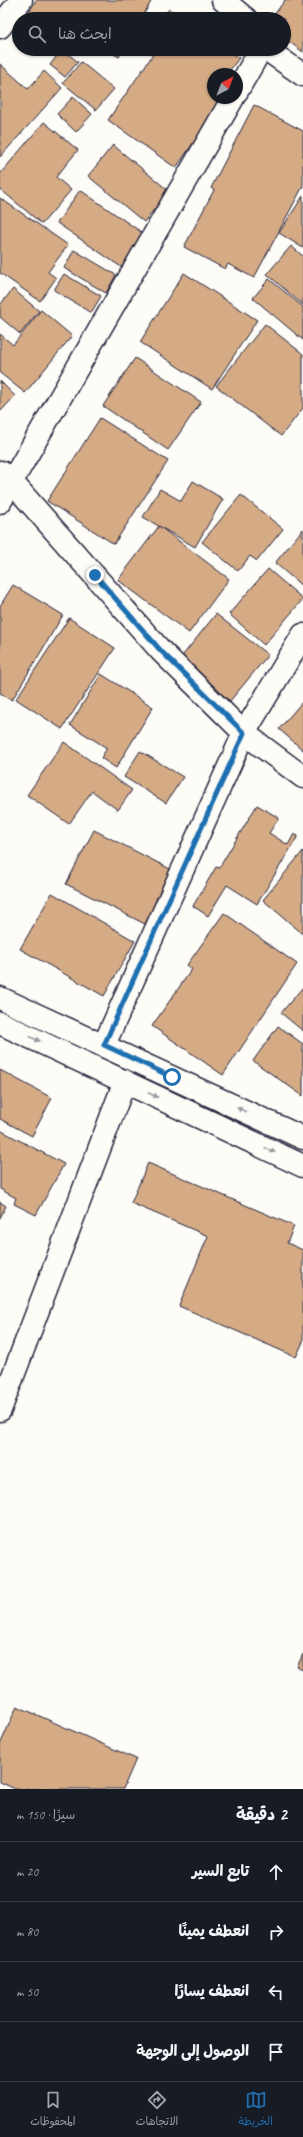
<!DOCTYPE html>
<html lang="ar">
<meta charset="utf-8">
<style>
body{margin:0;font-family:Caveat,"Playpen Sans Arabic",sans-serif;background:#242831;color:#f1f3f6;direction:rtl}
.compass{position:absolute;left:207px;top:68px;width:36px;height:36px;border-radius:50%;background:#171b24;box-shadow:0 1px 3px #0004;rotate:42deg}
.stop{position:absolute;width:12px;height:12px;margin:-9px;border:3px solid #1f6fb2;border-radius:50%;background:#fff}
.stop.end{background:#1f6fb2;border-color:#fff;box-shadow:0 1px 4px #0008}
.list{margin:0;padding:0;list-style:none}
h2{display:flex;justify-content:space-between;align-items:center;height:52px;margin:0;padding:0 16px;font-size:17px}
h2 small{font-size:13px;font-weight:400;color:#9ea1a6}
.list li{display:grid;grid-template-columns:26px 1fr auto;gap:12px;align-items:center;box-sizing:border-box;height:60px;padding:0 16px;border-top:1px solid #363941}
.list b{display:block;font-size:15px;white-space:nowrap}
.list em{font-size:13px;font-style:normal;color:#9ea1a6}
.icon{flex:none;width:22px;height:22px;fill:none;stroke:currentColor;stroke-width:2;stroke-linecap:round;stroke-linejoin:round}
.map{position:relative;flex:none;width:303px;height:1789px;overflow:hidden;direction:ltr}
.search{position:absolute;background:#171b24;box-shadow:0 1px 3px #0004;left:12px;right:12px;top:12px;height:44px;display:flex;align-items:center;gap:10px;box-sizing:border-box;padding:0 14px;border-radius:22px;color:#9ea1a6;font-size:15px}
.sheet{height:292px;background:#171b24}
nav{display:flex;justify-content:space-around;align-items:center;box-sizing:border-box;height:56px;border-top:1px solid #363941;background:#171b24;font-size:11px;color:#9ea1a6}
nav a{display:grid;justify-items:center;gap:2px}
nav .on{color:#1f6fb2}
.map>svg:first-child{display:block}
.building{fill:#d5ab86;stroke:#22223b}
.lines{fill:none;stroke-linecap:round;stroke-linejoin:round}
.street-casing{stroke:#22223b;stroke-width:25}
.secondary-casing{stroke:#22223b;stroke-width:25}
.street{stroke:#fdfcf7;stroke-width:22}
.secondary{stroke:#fdfcf7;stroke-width:22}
.oneway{fill:#9a9aa2}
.route{stroke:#1f6fb2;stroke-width:5}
</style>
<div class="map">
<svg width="303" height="1789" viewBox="0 0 303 1789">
<rect width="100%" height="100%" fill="#fdfcf7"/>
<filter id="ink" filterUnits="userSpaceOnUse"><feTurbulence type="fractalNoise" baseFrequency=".025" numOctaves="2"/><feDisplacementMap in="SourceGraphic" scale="8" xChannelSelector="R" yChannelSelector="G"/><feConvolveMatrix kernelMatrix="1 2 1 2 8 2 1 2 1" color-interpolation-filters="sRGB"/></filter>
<g filter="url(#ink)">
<g class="building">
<path d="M36,0H152L141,19H25Z"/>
<path d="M285,0H303V52L284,38V19H271Z"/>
<path d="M169,9L183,19H162Z"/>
<path d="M19,29V43L13,40Z"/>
<path d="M62,49L78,62L65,77L50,65Z"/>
<path d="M105,49H123L119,57Z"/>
<path d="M148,49H226L239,58L227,74H213V98H224L176,168L108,120L154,53Z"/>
<path d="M81,62L114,89L96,110L63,83Z"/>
<path d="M0,64L28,89L44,71L62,88L0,157Z"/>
<path d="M73,97L92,114L76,132L57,114Z"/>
<path d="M254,105L303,131V186L254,278L228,264L225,269L184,247L214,190L211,188Z"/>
<path d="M44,122L78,150L56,177L71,190L42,224L0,189V174Z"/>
<path d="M113,145L169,191L144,222L88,176Z"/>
<path d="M80,190L147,236L124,269L57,223Z"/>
<path d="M303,196V248L279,233Z"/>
<path d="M0,198L68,245L48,272L56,278L40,301L0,273Z"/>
<path d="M291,246L303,256V305L267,274Z"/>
<path d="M74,250L116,275L106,293L64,268Z"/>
<path d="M184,273L257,320L212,389L140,342Z"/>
<path d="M64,274L101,296L91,313L54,290Z"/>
<path d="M269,279L303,307V340L253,298Z"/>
<path d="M13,289L39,311L20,334L0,317V305Z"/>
<path d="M41,310L72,336L25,393L0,373V334L13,345Z"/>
<path d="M265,324L303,354V408L281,436L216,386Z"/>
<path d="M135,358L201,402L168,450L103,406Z"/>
<path d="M0,381L15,396L0,412Z"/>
<path d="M100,418L168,461L114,544L47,501Z"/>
<path d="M193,481L223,499L195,547L143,517L160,489L181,501Z"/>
<path d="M241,495L283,529L257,561L250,556L238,571L202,542Z"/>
<path d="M159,526L229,579L189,633L118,580Z"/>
<path d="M303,529V587L275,563Z"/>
<path d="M268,569L303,599L264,645L229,614Z"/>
<path d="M13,585L63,615L12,700L0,693V606Z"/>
<path d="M216,614L268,655L230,701L179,660Z"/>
<path d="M69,618L115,648L62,729L16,699Z"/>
<path d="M101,674L153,707L116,768L101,758L107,748L70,725Z"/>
<path d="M303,701V750L279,729Z"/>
<path d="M64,742L132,790L118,810L92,791L69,824L27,795Z"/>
<path d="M140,751L183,777L166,803L124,777Z"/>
<path d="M257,805L279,818L269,833L288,845L294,834L298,836L257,904L227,885L208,916L193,906L216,867L219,868Z"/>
<path d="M94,830L172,870L145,924L66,884Z"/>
<path d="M303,851V934L263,900Z"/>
<path d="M52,893L135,941L104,996L20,949Z"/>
<path d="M224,913L297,964L223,1075L152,1026L192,969L187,965Z"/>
<path d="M303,987V1031L281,1013Z"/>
<path d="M278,1026L303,1044V1096L253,1061Z"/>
<path d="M0,1070L52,1098L32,1136L0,1119Z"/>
<path d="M0,1130L64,1164L36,1215L14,1204L16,1198L0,1189Z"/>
<path d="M148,1163L294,1226L287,1243L303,1250V1342L296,1357L179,1306L208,1236L131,1203Z"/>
<path d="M0,1202L6,1206L0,1218Z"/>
<path d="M303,1654V1670L297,1667Z"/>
<path d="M17,1706L136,1759L123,1789H15L0,1782V1745Z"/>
</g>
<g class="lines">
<g class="street-casing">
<g id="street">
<path d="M223,0L246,19"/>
<path d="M0,27L21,0"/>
<path d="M266,49L303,75"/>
<path d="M237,91L261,49"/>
<path d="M1,472L11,481L161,651L244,733L303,777"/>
<path d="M0,502L233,98"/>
<path d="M104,1045L244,733L303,635"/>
<path d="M0,1410L125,1081"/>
</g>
</g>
<g class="secondary-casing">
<g id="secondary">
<path d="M0,998L303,1138"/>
<path d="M0,1023L303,1166"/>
</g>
</g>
<use href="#street" class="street"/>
<use href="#secondary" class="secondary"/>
</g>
<defs><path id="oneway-solid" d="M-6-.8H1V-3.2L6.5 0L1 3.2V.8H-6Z"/></defs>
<g class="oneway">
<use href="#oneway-solid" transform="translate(35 1039) rotate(25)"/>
<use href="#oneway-solid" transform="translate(153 1095) rotate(25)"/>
<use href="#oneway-solid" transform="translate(242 1110) rotate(-155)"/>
<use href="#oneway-solid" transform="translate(270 1150) rotate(25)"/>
</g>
</g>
<g class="lines" filter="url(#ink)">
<path class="route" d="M95,575L161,651L244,733L104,1045L172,1077"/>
</g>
</svg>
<svg class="compass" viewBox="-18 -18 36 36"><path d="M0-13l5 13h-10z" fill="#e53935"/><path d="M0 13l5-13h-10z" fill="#9ea1a6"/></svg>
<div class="stop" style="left:172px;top:1077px"></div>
<div class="stop end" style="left:95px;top:575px"></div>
<div class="search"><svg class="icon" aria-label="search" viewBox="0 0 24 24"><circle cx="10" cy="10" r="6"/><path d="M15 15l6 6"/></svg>ابحث هنا</div>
</div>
<section class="sheet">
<h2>2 دقيقة<small>سيرًا · 150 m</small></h2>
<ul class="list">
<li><svg class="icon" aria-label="ahead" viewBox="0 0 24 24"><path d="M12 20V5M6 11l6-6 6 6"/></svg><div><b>تابع السير</b></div><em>20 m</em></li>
<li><svg class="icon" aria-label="right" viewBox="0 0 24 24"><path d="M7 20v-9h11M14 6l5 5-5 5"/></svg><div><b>انعطف يمينًا</b></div><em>80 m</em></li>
<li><svg class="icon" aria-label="left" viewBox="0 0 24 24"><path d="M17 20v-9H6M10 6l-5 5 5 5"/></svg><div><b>انعطف يسارًا</b></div><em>50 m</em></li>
<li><svg class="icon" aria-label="arrive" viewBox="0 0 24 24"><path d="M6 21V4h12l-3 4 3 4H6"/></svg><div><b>الوصول إلى الوجهة</b></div></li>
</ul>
</section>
<nav>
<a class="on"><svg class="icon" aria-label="map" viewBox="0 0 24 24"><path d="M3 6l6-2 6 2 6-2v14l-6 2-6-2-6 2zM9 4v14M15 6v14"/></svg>الخريطة</a>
<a><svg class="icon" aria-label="directions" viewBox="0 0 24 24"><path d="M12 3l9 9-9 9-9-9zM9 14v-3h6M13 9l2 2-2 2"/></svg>الاتجاهات</a>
<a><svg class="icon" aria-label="saved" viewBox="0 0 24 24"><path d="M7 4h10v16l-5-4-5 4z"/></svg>المحفوظات</a>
</nav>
